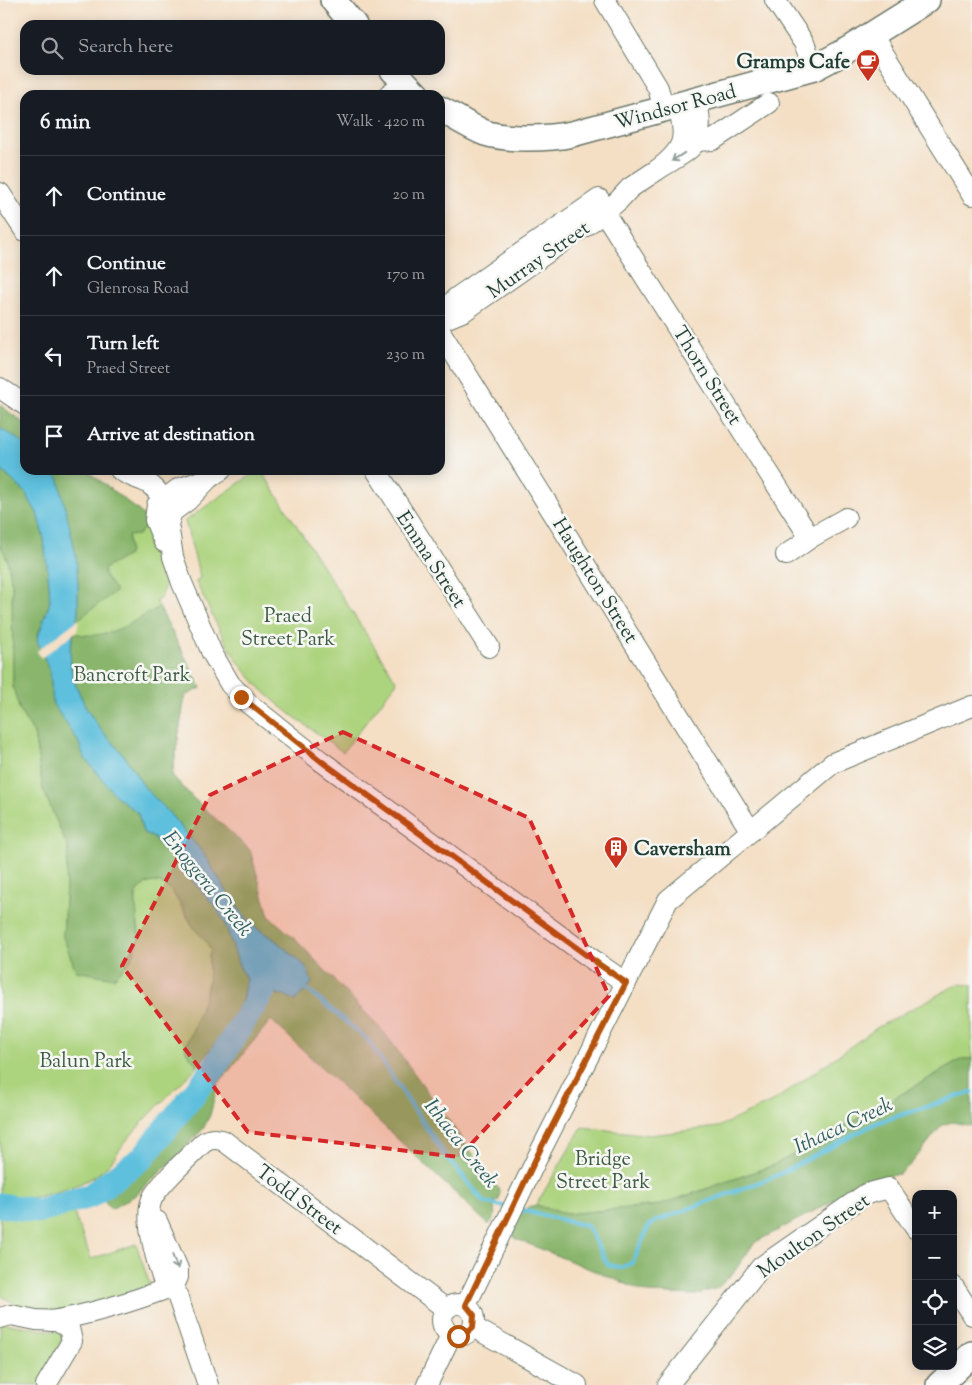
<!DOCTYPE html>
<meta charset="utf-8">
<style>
body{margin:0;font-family:"Sorts Mill Goudy",serif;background:#242831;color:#f1f3f6}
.controls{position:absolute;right:15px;bottom:15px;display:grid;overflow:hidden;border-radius:10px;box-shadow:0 2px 12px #0003}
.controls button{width:45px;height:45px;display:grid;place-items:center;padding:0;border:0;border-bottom:1px solid #363941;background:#171b24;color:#f1f3f6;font:25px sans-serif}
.stop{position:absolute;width:15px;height:15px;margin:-11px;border:4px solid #b45309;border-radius:50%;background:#fff}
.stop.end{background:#b45309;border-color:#fff;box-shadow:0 1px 5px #0008}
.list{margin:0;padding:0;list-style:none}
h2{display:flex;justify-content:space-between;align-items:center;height:65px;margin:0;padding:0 20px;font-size:21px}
h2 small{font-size:16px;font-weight:400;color:#9ea1a6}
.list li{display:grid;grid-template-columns:32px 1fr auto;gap:15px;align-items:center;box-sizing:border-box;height:80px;padding:0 20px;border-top:1px solid #363941}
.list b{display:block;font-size:19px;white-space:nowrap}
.list p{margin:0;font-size:16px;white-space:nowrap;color:#9ea1a6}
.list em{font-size:16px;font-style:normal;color:#9ea1a6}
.icon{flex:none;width:28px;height:28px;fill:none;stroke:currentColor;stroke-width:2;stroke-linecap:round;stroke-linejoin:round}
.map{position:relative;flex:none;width:972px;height:1385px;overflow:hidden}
.search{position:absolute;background:#171b24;box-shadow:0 2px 12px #0003;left:20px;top:20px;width:425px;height:55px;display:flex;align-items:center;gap:12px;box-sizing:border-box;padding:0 18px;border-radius:15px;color:#9ea1a6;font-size:19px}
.panel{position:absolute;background:#171b24;box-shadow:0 2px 12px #0003;left:20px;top:90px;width:425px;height:385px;border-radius:15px}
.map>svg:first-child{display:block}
.green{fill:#acd37d;stroke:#668858}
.forest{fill:#89b56c;stroke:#547950}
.water{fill:#5fc0dd;stroke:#3f7e88}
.pier{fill:#f4dfc5}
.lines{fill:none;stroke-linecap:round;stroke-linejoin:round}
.stream{stroke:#5fc0dd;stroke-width:4.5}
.river{stroke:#5fc0dd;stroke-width:25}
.minor-casing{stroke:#6a7667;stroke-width:22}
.major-casing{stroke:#6a7667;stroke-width:28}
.minor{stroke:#fff;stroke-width:20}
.major{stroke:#fff;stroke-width:25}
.oneway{stroke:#8f9e9a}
.route{stroke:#b45309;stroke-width:6}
.marked{fill:#d62828;fill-opacity:0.2;stroke:#d62828;stroke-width:4;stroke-dasharray:10 6;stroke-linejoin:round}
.labels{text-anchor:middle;stroke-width:5;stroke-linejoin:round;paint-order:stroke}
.poi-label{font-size:20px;font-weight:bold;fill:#1f3d34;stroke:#f6f6f2;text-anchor:end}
.street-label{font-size:20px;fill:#1f3d34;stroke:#f6f6f2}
.park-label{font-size:20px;fill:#3b5b43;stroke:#f6f6f2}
.water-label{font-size:21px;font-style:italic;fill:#2f5e5e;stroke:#f6f6f2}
</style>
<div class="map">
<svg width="972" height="1385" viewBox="0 0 972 1385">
<rect width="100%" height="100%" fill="#f6f6f2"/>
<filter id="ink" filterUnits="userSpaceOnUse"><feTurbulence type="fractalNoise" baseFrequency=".02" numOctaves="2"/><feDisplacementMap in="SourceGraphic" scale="10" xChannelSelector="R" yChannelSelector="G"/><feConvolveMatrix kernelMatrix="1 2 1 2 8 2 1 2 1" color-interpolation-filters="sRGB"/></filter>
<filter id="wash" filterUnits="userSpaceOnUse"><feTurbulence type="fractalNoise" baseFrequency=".0096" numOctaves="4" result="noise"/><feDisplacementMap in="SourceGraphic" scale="20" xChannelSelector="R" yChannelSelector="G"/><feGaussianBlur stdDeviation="1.12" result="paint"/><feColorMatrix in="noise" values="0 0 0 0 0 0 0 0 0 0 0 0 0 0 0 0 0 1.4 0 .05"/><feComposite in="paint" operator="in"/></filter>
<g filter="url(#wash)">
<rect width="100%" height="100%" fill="#f4dfc5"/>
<g class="green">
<path d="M86,470L139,511L154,535L167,578L161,598L156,601L201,688L185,696L172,775L70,649L78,614Z"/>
<path d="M258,470H261L397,682L343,752C310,727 272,705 246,672C225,646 211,612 196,582L200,577L185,521Z"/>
<path d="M0,544L7,559L12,585L13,687L20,711L34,734L43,789L68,848L63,937L114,978C125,967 137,955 139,939C141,921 124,886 153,882C161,881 168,886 173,893C180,905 187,918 195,929C199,935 207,939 210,946C217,967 196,1027 185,1046L187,1053L198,1066C173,1091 148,1115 126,1141C118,1151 111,1164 102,1171C83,1187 23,1205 0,1197Z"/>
<path d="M958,984L972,985V1059H962L874,1110L774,1165L660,1205L566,1214L536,1205L582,1127L650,1135L718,1127L774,1101L878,1027Z"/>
<path d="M90,1196L74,1213L91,1259L136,1244L150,1285C128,1292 104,1303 81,1308C56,1313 20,1313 0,1294V1205L38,1211Z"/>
<path d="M3,1323L65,1333L40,1385H0V1327Z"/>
</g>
<g class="forest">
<path d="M0,405L25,424V444L0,428Z"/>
<path d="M0,469L25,492L37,513L44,539L49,584L50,602L37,637L50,672L53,704L78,741L85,757L116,796L138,813L143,832L154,838L215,906L225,923L239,965L246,979L242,1001L219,1038L198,1066L187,1053L185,1046L191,1035L208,987L209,954L211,952C208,940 199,936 193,926C184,911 171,877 149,883C142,885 138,890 135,896L139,939L130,961L114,978L76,971L63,937L68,848L43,789L34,734L20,711L13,687L12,585L7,559L0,544Z"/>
<path d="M53,470H86L139,511L149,523L138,535L128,536L129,550L128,555L104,569V575L116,591L76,621L78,614V583Z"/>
<path d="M159,607L201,688L185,696L172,775L193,798L250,850L269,916L294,938L384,1032L500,1191L499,1200L493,1202L495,1216L489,1225L271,1020L218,1084L210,1115L203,1129L164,1169L134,1196L111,1209L101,1196L138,1168L171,1129L210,1079L260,1002C268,997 276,991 286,995L302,963L275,940L255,927L247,919L232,900L203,853L164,807L145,788L123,754L100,729L86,708L74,681L71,668L70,649L74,633C107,642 131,622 159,607Z"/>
<path d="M962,1059H972V1126L952,1122L942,1125L911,1164L899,1174L874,1179L754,1243L734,1272L718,1288L695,1295L648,1293L514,1238L512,1228L519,1215L528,1207L536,1205L566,1214L660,1205L774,1165L874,1110Z"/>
</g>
<path class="water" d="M0,428L25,444V470H53L59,480L76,555L78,583V614L70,649L71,668L74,681L86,708L100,729L123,754L145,788L164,807L203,853L232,900L247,919L255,927L275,940L302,963L308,971L312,983L295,1001C272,985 262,999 249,1018L238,1008L242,1001L246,979L239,965L225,923L215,906L206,896L154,838L143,832L138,813L116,796L84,757L78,741L53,704L50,672L37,640L50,602L49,584L44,539L37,513L25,492L0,469Z"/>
<path class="pier" d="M79,619L77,631L41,658L37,651Z"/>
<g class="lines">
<g class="stream">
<path d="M303,986L368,1040L444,1154L484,1202L507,1207"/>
<path d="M517,1209L587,1226L608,1265L622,1268L633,1262L648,1227L656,1221L778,1175L876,1123L972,1092"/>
</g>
<path class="river" d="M0,1205L38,1211L90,1196L142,1158L212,1071L263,991L264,987"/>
</g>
</g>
<g filter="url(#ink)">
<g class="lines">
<g class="minor-casing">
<g id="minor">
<path d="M605,0L658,88L664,109"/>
<path d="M775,0L804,43L814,68"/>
<path d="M872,35L972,195"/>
<path d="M388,95L405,83"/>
<path d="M678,106C687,138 685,149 657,170C693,147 706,147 697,101"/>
<path d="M697,141L713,140L769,103"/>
<path d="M0,193L25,231"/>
<path d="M597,201L810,538"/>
<path d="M440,315L456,298L599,199"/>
<path d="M440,321L464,311L602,214L618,201L630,188L657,170"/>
<path d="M440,331L750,830"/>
<path d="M0,388L25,405"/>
<path d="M120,470C128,476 137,478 146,482C157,488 164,500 170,510"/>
<path d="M221,470L209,478L187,501L172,512L168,524L173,557L182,583L212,653L230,684L249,704L321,761L600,965L626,983"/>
<path d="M376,470L489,647"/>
<path d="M164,542L155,520L157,505L178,489L207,479"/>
<path d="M786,555L810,538L846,518"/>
<path d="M157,1221L178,1269V1277L174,1286L208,1385"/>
<path d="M953,1286L972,1315"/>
<path d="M166,1289C159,1269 143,1219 152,1199C158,1185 191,1155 203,1143C209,1138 217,1138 224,1141L446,1309"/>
<circle cx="458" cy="1320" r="16"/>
<path d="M466,1305L541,1150L668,900L833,763L972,706"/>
<path d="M0,1318L11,1315L36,1320L57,1321L69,1328L72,1341L46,1385"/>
<path d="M51,1321C94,1314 134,1301 174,1286"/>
<path d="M473,1327L577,1385"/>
<path d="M427,1385L451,1335"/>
<path d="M668,1385L761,1267L866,1194L889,1188L916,1229"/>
</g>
</g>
<g class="major-casing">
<g id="major">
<path d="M333,0L354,25"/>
<path d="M393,70L417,95"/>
<path d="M440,109C455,117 470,127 485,133C506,140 550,139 572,134L814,68L844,52L927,0"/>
<path d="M939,1385L972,1354"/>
</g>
</g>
<use href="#minor" class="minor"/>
<use href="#major" class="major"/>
</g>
<defs><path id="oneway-shaft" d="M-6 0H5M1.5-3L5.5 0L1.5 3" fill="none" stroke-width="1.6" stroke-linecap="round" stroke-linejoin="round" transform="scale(1.25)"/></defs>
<g class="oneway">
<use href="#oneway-shaft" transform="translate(678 157) rotate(147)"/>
<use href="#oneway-shaft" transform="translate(175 1262) rotate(69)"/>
</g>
</g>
<g class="lines" filter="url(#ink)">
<path class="route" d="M241,697L321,761L600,965L626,983L540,1150L466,1305L474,1315L473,1327L464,1335L458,1336"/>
</g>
<path class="marked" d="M343,732L529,818L609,996L459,1157L248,1132L122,966L210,795Z"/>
<defs>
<g id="cafe-pin" transform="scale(1.25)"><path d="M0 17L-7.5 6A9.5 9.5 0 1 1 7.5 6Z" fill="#c8321e" stroke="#f6f6f2"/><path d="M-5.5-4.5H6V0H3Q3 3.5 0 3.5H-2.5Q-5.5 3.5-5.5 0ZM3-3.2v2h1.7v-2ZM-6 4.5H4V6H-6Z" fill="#fff"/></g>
<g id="building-pin" transform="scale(1.25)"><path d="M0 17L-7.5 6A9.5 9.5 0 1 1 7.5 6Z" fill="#c8321e" stroke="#f6f6f2"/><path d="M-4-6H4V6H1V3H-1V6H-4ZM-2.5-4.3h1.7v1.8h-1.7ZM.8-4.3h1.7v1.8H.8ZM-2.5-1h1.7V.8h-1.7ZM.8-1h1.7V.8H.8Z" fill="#fff"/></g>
</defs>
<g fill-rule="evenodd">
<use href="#cafe-pin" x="868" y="61"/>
<use href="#building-pin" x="616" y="848"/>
</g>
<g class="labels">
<g class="poi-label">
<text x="850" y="68">Gramps Cafe</text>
<text x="634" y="855" text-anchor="start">Caversham</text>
</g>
<g class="street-label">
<text transform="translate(675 106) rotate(-15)" y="7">Windsor Road</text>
<text transform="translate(538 259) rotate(-35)" y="7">Murray Street</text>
<text transform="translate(708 375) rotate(58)" y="7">Thorn Street</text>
<text transform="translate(432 559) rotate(57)" y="7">Emma Street</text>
<text transform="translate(596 580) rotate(58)" y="7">Haughton Street</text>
<text transform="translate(300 1199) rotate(37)" y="7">Todd Street</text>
<text transform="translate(813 1235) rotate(-35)" y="7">Moulton Street</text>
</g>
<g class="park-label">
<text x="288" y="622">Praed<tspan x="288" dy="23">Street Park</tspan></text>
<text x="132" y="681">Bancroft Park</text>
<text x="86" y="1067">Balun Park</text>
<text x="603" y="1165">Bridge<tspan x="603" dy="23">Street Park</tspan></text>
</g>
<g class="water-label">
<text transform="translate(208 883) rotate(51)" y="7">Enoggera Creek</text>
<text transform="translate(843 1125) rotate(-25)" y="7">Ithaca Creek</text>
<text transform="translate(462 1143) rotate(52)" y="7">Ithaca Creek</text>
</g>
</g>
</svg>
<div class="controls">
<button>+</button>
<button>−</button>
<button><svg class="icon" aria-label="locate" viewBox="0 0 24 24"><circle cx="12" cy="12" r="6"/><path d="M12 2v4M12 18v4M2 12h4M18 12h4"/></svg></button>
<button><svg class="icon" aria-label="layers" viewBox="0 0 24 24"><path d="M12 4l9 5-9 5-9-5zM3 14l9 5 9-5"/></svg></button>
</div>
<div class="stop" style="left:458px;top:1336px"></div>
<div class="stop end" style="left:241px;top:697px"></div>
<div class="search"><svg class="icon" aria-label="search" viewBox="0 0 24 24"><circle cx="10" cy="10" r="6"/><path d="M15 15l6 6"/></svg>Search here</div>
<section class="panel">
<h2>6 min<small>Walk · 420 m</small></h2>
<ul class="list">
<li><svg class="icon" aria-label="ahead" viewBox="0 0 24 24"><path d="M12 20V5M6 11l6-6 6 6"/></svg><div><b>Continue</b></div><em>20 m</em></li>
<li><svg class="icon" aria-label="ahead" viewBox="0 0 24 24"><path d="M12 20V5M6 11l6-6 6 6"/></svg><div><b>Continue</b><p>Glenrosa Road</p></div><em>170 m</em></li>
<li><svg class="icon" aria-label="left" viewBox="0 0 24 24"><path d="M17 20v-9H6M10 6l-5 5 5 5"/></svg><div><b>Turn left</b><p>Praed Street</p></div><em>230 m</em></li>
<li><svg class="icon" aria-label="arrive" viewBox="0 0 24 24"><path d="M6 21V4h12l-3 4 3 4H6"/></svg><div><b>Arrive at destination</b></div></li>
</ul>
</section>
</div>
